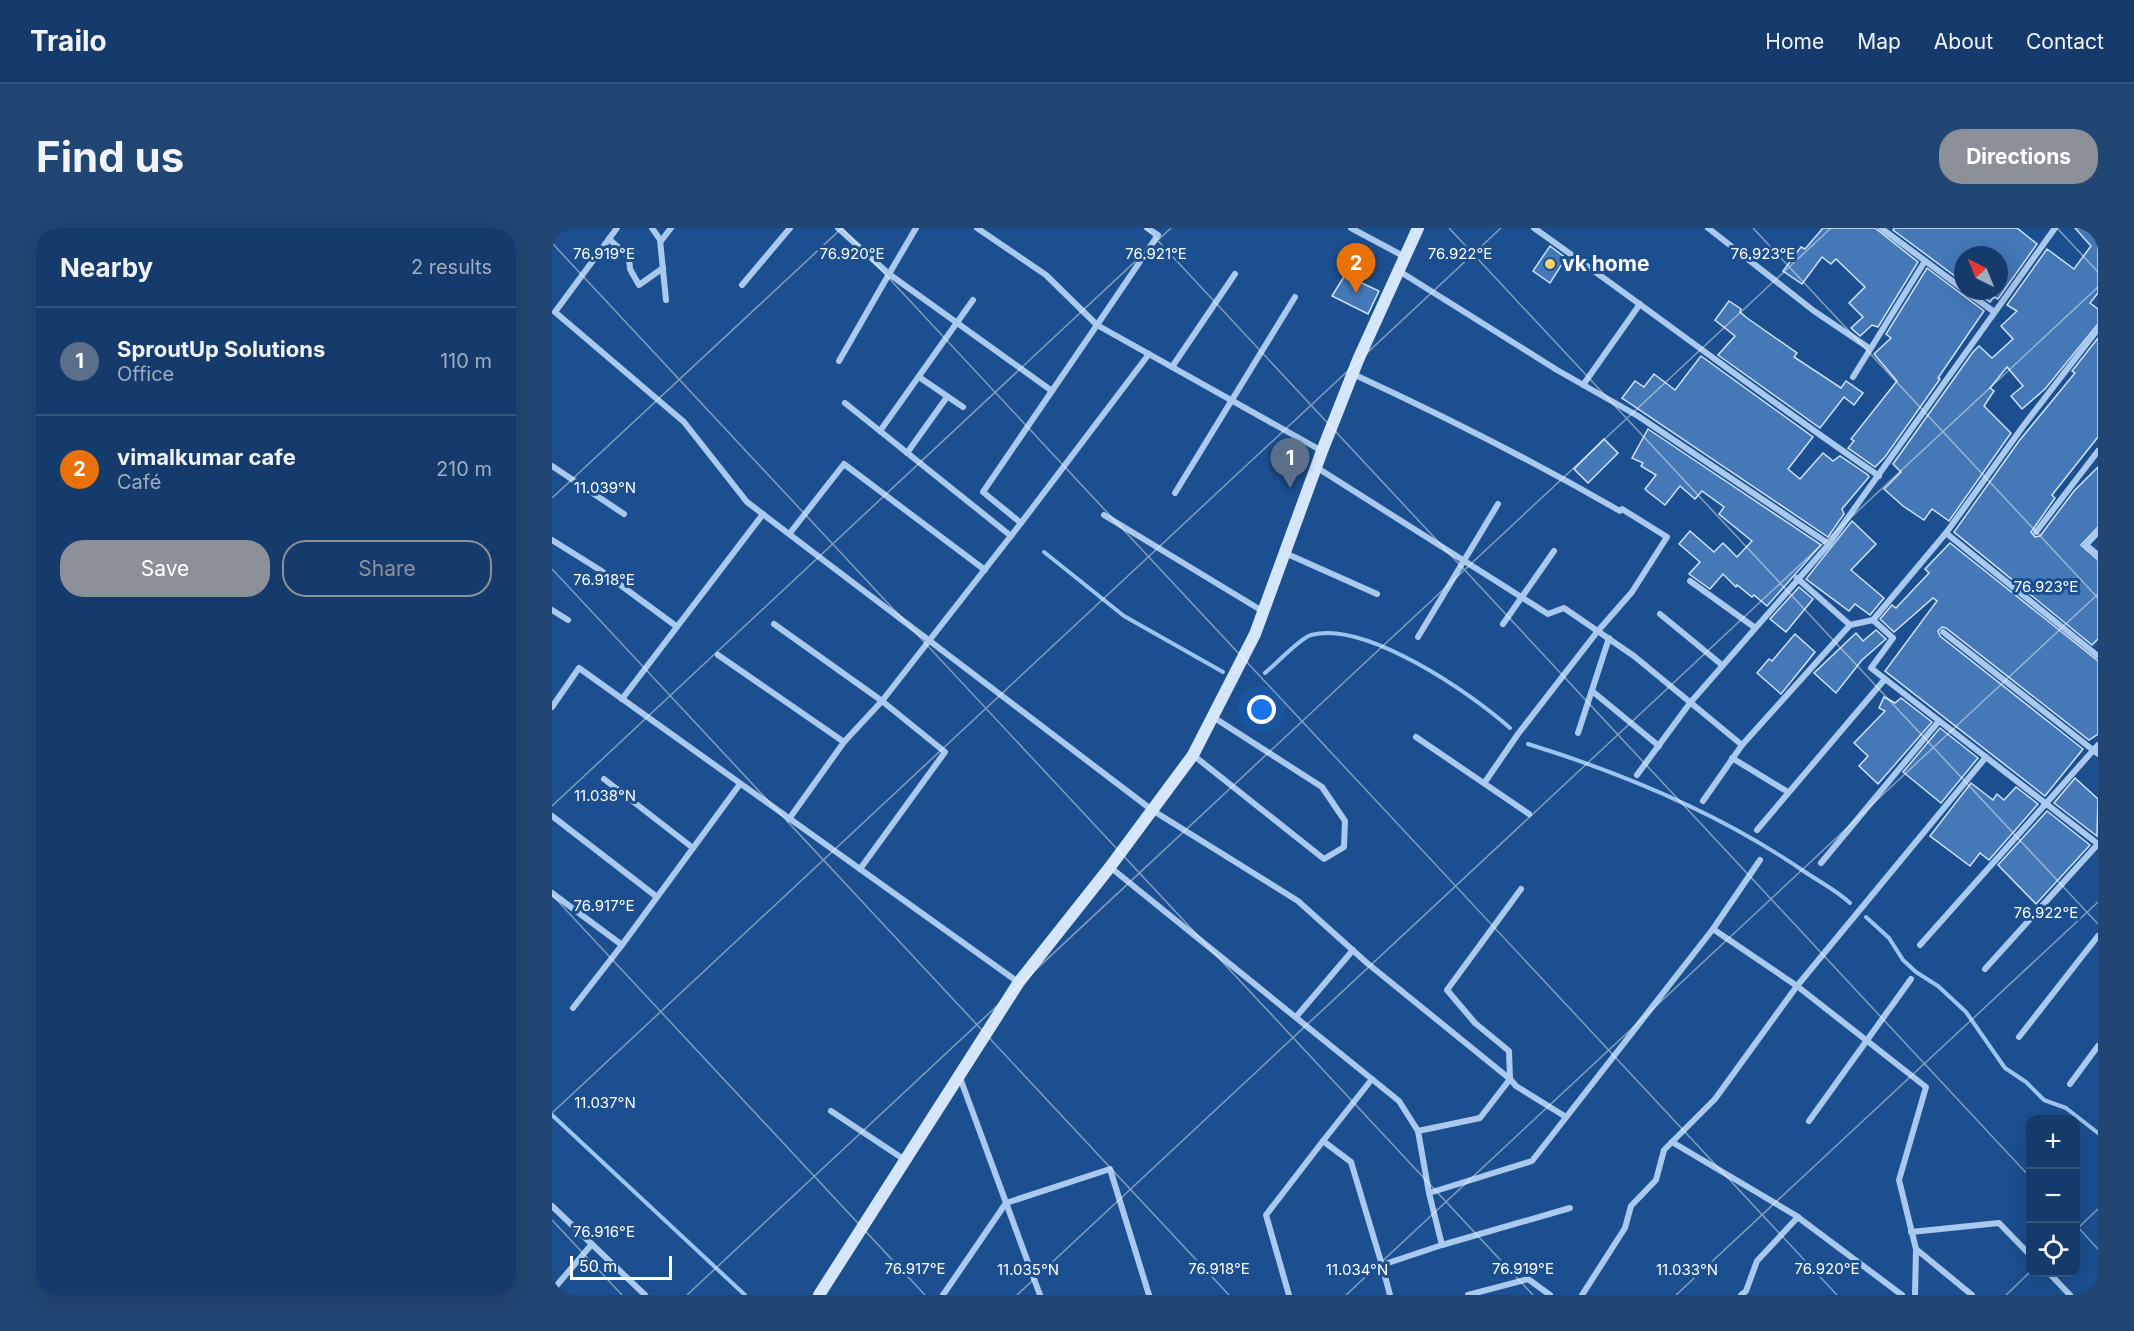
<!DOCTYPE html>
<meta charset="utf-8">
<style>
body{margin:0;font-family:Inter,sans-serif;background:#214673;color:#f1f3f6}
.controls{position:absolute;right:18px;bottom:18px;display:grid;overflow:hidden;border-radius:12px;box-shadow:0 6px 24px #0002}
.controls button{width:54px;height:54px;display:grid;place-items:center;padding:0;border:0;border-bottom:2px solid #33557e;background:#143b6b;color:#f1f3f6;font:30px sans-serif}
.compass{position:absolute;left:1402px;top:18px;width:54px;height:54px;border-radius:50%;background:#143b6b;box-shadow:0 6px 24px #0002;rotate:317deg}
.scale{position:absolute;left:18px;bottom:15px;width:102px;box-sizing:border-box;padding-left:6px;border:3px solid #fff;border-top:0;font-size:16px;line-height:21px;white-space:nowrap;color:#fff;-webkit-text-stroke:4px #1b4f8f;paint-order:stroke}
.you{position:absolute;left:710px;top:482px;width:21px;height:21px;margin:-15px;border:4px solid #fff;border-radius:50%;background:#1a73e8;box-shadow:0 0 0 9px #1a73e833}
.badge{display:grid;place-items:center;width:39px;height:39px;border-radius:50%;background:#8c9099;color:#fff;font-size:20px;font-weight:700}
.pin{position:absolute;translate:-50% -50px;filter:drop-shadow(0 2px 3px #0008)}
.pin::after{content:'';position:absolute;top:32px;width:21px;height:18px;background:inherit;clip-path:polygon(0 0,100% 0,50% 100%)}
.list{margin:0;padding:0;list-style:none}
h2{display:flex;justify-content:space-between;align-items:center;height:78px;margin:0;padding:0 24px;font-size:26px}
h2 small{font-size:20px;font-weight:400;color:#9dadc1}
.list li{display:grid;grid-template-columns:39px 1fr auto;gap:18px;align-items:center;box-sizing:border-box;height:108px;padding:0 24px;border-top:2px solid #33557e}
.list b{display:block;font-size:22px;white-space:nowrap}
.list p{margin:0;font-size:20px;white-space:nowrap;color:#9dadc1}
.list em{font-size:20px;font-style:normal;color:#9dadc1}
.actions{display:flex;gap:12px;padding:18px 24px}
.actions a{flex:1;padding:14px 0;border:2px solid #8c9099;border-radius:24px;text-align:center;font-size:21px;color:#8c9099}
.actions .main{background:#8c9099;color:#fff}
.icon{flex:none;width:33px;height:33px;fill:none;stroke:currentColor;stroke-width:2;stroke-linecap:round;stroke-linejoin:round}
.map{position:relative;flex:none;width:1546px;height:1067px;overflow:hidden;border-radius:24px}
header{display:flex;align-items:center;gap:36px;box-sizing:border-box;height:84px;padding:0 30px;background:#143b6b;border-bottom:2px solid #33557e}
header strong{font-size:28px}
nav{display:flex;gap:33px;margin-inline-start:auto;font-size:21px}
.intro{display:flex;align-items:center;justify-content:space-between;box-sizing:border-box;height:144px;padding:0 36px}
h1{margin:0;font-size:42px}
.button{padding:15px 27px;border-radius:24px;background:#8c9099;color:#fff;font-size:21px;font-weight:700}
main{display:flex;gap:36px;padding:0 36px}
aside{flex:1;background:#143b6b;border-radius:24px;box-shadow:0 6px 24px #0002}
.map>svg:first-child{display:block}
.lines{fill:none;stroke-linecap:round;stroke-linejoin:round}
.stream{stroke:#9cc4f0;stroke-width:4}
.building{fill:#4478b7;stroke:#cfe3fa;stroke-width:1.5}
.street{stroke:#a9c9ee;stroke-width:6}
.secondary{stroke:#d6e6fa;stroke-width:12}
.ticks{fill:none;stroke:#fff;stroke-width:1.5;stroke-opacity:0.45}
.poi-dot{fill:#ffd166;stroke:#1b4f8f;stroke-width:2}
.labels{text-anchor:middle;stroke-width:6;stroke-linejoin:round;paint-order:stroke}
.poi-label{font-size:21px;font-weight:bold;fill:#fff;stroke:#1b4f8f;text-anchor:start}
.ticks-label{font-size:15px;text-anchor:middle;fill:#fff;stroke:#1b4f8f;stroke-width:6;stroke-linejoin:round;paint-order:stroke}
</style>
<header>
<strong>Trailo</strong>
<nav><a>Home</a><a>Map</a><a>About</a><a>Contact</a></nav>
</header>
<div class="intro"><h1>Find us</h1><a class="button">Directions</a></div>
<main>
<aside>
<h2>Nearby<small>2 results</small></h2>
<ul class="list">
<li><span class="badge" style="background:#5c6f8a">1</span><div><b>SproutUp Solutions</b><p>Office</p></div><em>110 m</em></li>
<li><span class="badge" style="background:#e8710a">2</span><div><b>vimalkumar cafe</b><p>Café</p></div><em>210 m</em></li>
</ul>
<div class="actions"><a class="main">Save</a><a>Share</a></div>
</aside>
<div class="map">
<svg width="1546" height="1067" viewBox="0 0 1546 1067">
<rect width="100%" height="100%" fill="#1b4f8f"/>
<g class="lines">
<g class="stream">
<path d="M492,324L572,388L671,444"/>
<path d="M713,445C723,437 748,410 759,407C813,392 919,465 958,500"/>
<path d="M976,516C1073,546 1169,586 1253,644C1268,654 1285,663 1298,675"/>
<path d="M1314,689L1337,710L1351,732L1364,744L1386,758L1414,784L1453,840L1474,854L1492,872L1514,880L1546,905"/>
<path d="M0,887L193,1067"/>
</g>
</g>
<g class="building">
<path d="M1271,0H1323L1366,34L1326,99L1320,97L1308,108L1299,100L1311,89L1297,75L1313,59L1284,31L1279,36L1270,29L1250,56L1231,43L1249,19L1253,21Z"/>
<path d="M1342,0H1465L1485,16L1446,71L1442,69L1438,74L1422,63H1447V27H1411V54L1341,2Z"/>
<path d="M1523,0H1546V65L1538,75L1546,81V96L1493,161L1470,181L1459,168L1471,158L1455,139L1438,160L1442,163L1432,178L1459,205L1397,293L1380,281L1372,292L1351,278L1332,261L1349,244L1341,236L1421,124L1427,118L1440,130L1461,111L1449,98L1465,83L1455,77L1495,21L1522,41L1539,18Z"/>
<path d="M998,18L1014,30L998,55L981,43Z"/>
<path d="M1375,40L1432,83L1386,150L1388,151L1333,229L1323,239L1296,220L1302,213L1299,211L1345,153L1322,126L1339,110L1334,106Z"/>
<path d="M793,47L827,63L816,86L780,68Z"/>
<path d="M1177,73L1189,81L1188,84L1195,90L1245,125L1242,129L1289,160L1294,153L1311,165L1302,177L1292,169L1268,200L1166,127L1183,108L1163,92Z"/>
<path d="M1546,110V209L1500,267L1503,270L1479,304L1483,309L1488,308L1522,263L1546,239V299L1529,317L1546,332V411L1540,417L1402,304L1467,213L1523,145L1520,143Z"/>
<path d="M1149,128L1261,209L1236,241L1248,251L1271,225L1281,233L1288,228L1316,247L1317,249L1290,281L1292,286L1276,309L1070,170L1083,153L1092,159L1102,146L1123,162Z"/>
<path d="M1096,201L1269,317L1215,378L1202,367L1200,369L1185,357L1184,359L1171,346L1158,361L1137,346L1148,334L1127,316L1138,303L1162,324L1171,315L1185,329L1200,313L1167,286L1172,279L1150,263L1143,271L1128,258L1113,277L1095,263L1093,261L1104,247L1089,238L1091,235L1080,230Z"/>
<path d="M1052,211L1066,225L1036,255L1022,241Z"/>
<path d="M1300,293L1324,316L1299,342L1332,370L1318,387L1303,376L1297,383L1254,351Z"/>
<path d="M1398,315L1546,433V506L1537,512L1394,400L1390,399L1386,403L1388,408L1531,521L1493,568L1333,443L1385,373L1381,370L1342,404L1328,391L1340,377L1344,380L1359,364L1377,345L1373,341Z"/>
<path d="M1247,359L1261,371L1234,404L1218,391Z"/>
<path d="M1324,402L1334,411L1310,432L1284,465L1262,445L1304,405L1311,413Z"/>
<path d="M1243,406L1263,424L1229,466L1205,445L1217,431L1220,433Z"/>
<path d="M1332,469L1343,475L1349,470L1380,494L1326,556L1307,538L1316,528L1302,515L1333,483L1327,480Z"/>
<path d="M1388,500L1426,530L1389,575L1351,544Z"/>
<path d="M1523,550L1546,571L1545,608L1502,575Z"/>
<path d="M1419,555L1441,572L1445,566L1452,572L1464,559L1486,576L1437,632L1428,625L1418,638L1378,608Z"/>
<path d="M1495,583L1538,617L1484,676L1446,637Z"/>
</g>
<g class="lines">
<g class="street">
<path d="M65,0L3,84L132,194L195,274L600,582L746,673L815,735L958,851L928,890L866,903"/>
<path d="M100,0L109,13L119,0"/>
<path d="M286,0L337,46L287,133"/>
<path d="M364,0L337,46L500,163"/>
<path d="M595,0L606,7L545,97L770,223"/>
<path d="M799,0L853,29"/>
<path d="M982,0C1098,82 1210,168 1327,248"/>
<path d="M1156,0L1262,83L1317,120"/>
<path d="M1329,0L1411,61"/>
<path d="M57,11L77,29L78,41L87,57L111,40"/>
<path d="M108,12L114,72"/>
<path d="M847,43L1005,142L1086,188L1277,316"/>
<path d="M190,57L238,0"/>
<path d="M1413,63L1441,83"/>
<path d="M620,139L683,46"/>
<path d="M801,146C892,188 981,233 1068,283L1070,281L1115,309L1080,364L1045,404L966,506L933,554"/>
<path d="M367,149L411,179"/>
<path d="M1301,149L1373,33"/>
<path d="M1031,157L1088,76"/>
<path d="M293,175L459,308"/>
<path d="M328,203L421,72"/>
<path d="M355,225L395,169"/>
<path d="M0,238L72,286"/>
<path d="M764,239L996,386L1012,380L1082,428L1190,517"/>
<path d="M623,265L743,69"/>
<path d="M552,287L712,384"/>
<path d="M469,295L597,126"/>
<path d="M1484,304L1546,223"/>
<path d="M1546,304L1534,317L1546,327"/>
<path d="M238,305L292,236L433,342"/>
<path d="M1394,305L1546,428"/>
<path d="M0,312L48,342L124,398"/>
<path d="M733,325L825,366"/>
<path d="M1245,350L1298,397"/>
<path d="M1138,353L1202,399"/>
<path d="M0,382L16,392"/>
<path d="M1108,386L1170,437"/>
<path d="M1321,392L1341,410L1319,440L1546,616"/>
<path d="M222,396L330,473L393,524L308,641"/>
<path d="M951,396L1002,323"/>
<path d="M1391,404L1546,526"/>
<path d="M866,409L946,276"/>
<path d="M166,427L292,514L237,591"/>
<path d="M1040,463L1107,518"/>
<path d="M70,471L211,286"/>
<path d="M0,479L27,440L466,754"/>
<path d="M1026,505L1057,410"/>
<path d="M864,509L977,586"/>
<path d="M292,514L330,473L469,295L431,264L545,97L494,47L425,0"/>
<path d="M641,527L772,631L792,619L793,593L770,559L661,489"/>
<path d="M1180,530L1236,564"/>
<path d="M1085,547L1138,475L1277,316L1503,0"/>
<path d="M52,551L141,620"/>
<path d="M1151,573L1190,517L1298,397L1321,392L1394,305L1472,197L1546,101"/>
<path d="M0,588L105,669"/>
<path d="M1205,602L1333,451"/>
<path d="M1269,635L1387,493"/>
<path d="M558,639L847,873L866,903L877,965"/>
<path d="M969,661L895,762L923,795L957,823L958,851L964,858L1014,889"/>
<path d="M0,665L70,717L188,556"/>
<path d="M1161,701L1245,758L1374,859L1347,952L1364,1021L1420,1067"/>
<path d="M1368,717L1546,517"/>
<path d="M1433,741L1546,616"/>
<path d="M21,780L70,717"/>
<path d="M744,789L801,722"/>
<path d="M1467,809L1546,708"/>
<path d="M407,847L488,1067"/>
<path d="M820,851L771,913L799,934L830,1037L890,1017L877,965L980,933L1161,701L1208,632"/>
<path d="M1518,856L1546,818"/>
<path d="M279,883L353,932"/>
<path d="M1257,893L1359,751"/>
<path d="M1120,914L1243,987L1350,1067"/>
<path d="M0,978L93,1067"/>
<path d="M1359,1004L1447,995L1478,1027"/>
<path d="M890,1017L1018,980"/>
<path d="M830,1037L838,1067"/>
<path d="M1496,1044L1518,1067"/>
<path d="M0,1063L40,1016"/>
<path d="M391,1067L454,975L558,941L597,1067"/>
<path d="M737,1067L714,987L771,913"/>
<path d="M916,1067L976,1051L998,1067"/>
<path d="M1030,1067L1073,1000L1079,978L1104,952L1112,922L1163,871L1245,758L1434,529"/>
<path d="M1189,1067L1194,1063L1205,1033L1246,989"/>
<path d="M1363,1067L1364,1021"/>
</g>
<path class="secondary" d="M267,1067L467,754L558,639L641,527L703,406L770,223L806,132L866,0"/>
</g>
<path class="ticks" d="M290,0L1285,1067M594,0L1478,949M897,0L1546,696M1201,0L1546,370M1505,0L1546,44M0,15L981,1067M0,270L290,0M0,341L677,1067M0,578L619,0M0,667L373,1067M0,885L949,0M0,992L70,1067M1524,997L1546,1021M1524,1002L1546,981M135,1067L1279,0M465,1067L1546,59M794,1067L1546,366M1124,1067L1546,674M1454,1067L1478,1044"/>
<circle class="poi-dot" cx="998" cy="36" r="6"/>
<g class="labels">
<g class="poi-label">
<text x="1010" y="43">vk home</text>
</g>
</g>
<g class="ticks-label">
<text x="604" y="31">76.921°E</text>
<text x="908" y="31">76.922°E</text>
<text x="300" y="31">76.920°E</text>
<text x="1211" y="31">76.923°E</text>
<text x="52" y="31">76.919°E</text>
<text x="53" y="265">11.039°N</text>
<text x="52" y="357">76.918°E</text>
<text x="1494" y="364">76.923°E</text>
<text x="53" y="573">11.038°N</text>
<text x="52" y="683">76.917°E</text>
<text x="1494" y="690">76.922°E</text>
<text x="53" y="880">11.037°N</text>
<text x="52" y="1009">76.916°E</text>
<text x="363" y="1046">76.917°E</text>
<text x="667" y="1046">76.918°E</text>
<text x="971" y="1046">76.919°E</text>
<text x="1275" y="1046">76.920°E</text>
<text x="476" y="1047">11.035°N</text>
<text x="805" y="1047">11.034°N</text>
<text x="1135" y="1047">11.033°N</text>
</g>
</svg>
<div class="controls">
<button>+</button>
<button>−</button>
<button><svg class="icon" aria-label="locate" viewBox="0 0 24 24"><circle cx="12" cy="12" r="6"/><path d="M12 2v4M12 18v4M2 12h4M18 12h4"/></svg></button>
</div>
<svg class="compass" viewBox="-18 -18 36 36"><path d="M0-13l5 13h-10z" fill="#e53935"/><path d="M0 13l5-13h-10z" fill="#9dadc1"/></svg>
<div class="scale">50 m</div>
<div class="you"></div>
<div class="pin badge" style="left:738px;top:260px;background:#5c6f8a">1</div>
<div class="pin badge" style="left:804px;top:65px;background:#e8710a">2</div>
</div>
</main>
